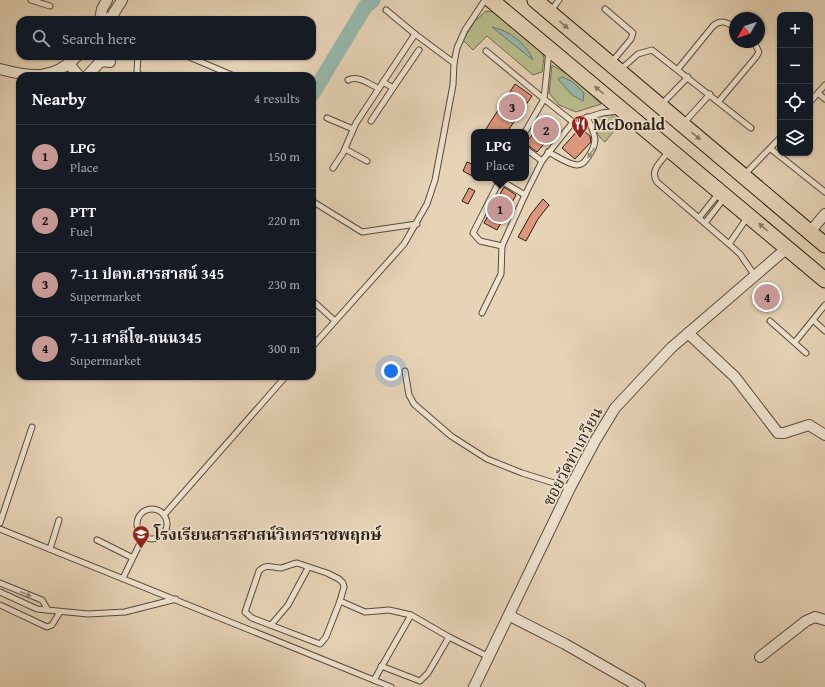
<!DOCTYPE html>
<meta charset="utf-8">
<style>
body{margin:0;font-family:"Gentium Book Plus","Noto Serif Thai",serif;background:#242831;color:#f1f3f6}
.controls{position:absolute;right:12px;top:12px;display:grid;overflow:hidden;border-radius:8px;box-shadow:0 1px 3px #0004}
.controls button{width:36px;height:36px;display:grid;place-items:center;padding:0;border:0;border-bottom:1px solid #363941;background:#171b24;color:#f1f3f6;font:20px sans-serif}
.compass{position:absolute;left:729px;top:12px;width:36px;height:36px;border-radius:50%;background:#171b24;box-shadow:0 1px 3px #0004;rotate:230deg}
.you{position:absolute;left:391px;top:371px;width:14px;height:14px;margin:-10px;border:3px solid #fff;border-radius:50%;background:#1a73e8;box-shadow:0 0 0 6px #1a73e833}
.badge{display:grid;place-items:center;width:26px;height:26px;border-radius:50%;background:#c59692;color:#111;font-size:13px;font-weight:700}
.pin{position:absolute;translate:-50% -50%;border:2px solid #fff;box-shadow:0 1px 4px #0006}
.popup{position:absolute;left:471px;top:129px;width:58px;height:52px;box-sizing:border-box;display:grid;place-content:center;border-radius:8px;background:#171b24;filter:drop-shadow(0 1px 3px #0005);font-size:13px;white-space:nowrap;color:#9ea1a6}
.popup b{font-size:15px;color:#f1f3f6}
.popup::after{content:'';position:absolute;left:50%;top:100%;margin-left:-8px;border:8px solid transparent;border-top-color:#171b24}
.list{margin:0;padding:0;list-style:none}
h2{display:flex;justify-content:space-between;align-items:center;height:52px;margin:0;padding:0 16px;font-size:17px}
h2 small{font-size:13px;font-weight:400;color:#9ea1a6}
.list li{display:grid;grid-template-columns:26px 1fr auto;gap:12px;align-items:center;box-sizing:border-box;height:64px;padding:0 16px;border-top:1px solid #363941}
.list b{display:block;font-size:15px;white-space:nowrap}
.list p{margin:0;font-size:13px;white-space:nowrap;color:#9ea1a6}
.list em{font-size:13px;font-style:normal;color:#9ea1a6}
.icon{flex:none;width:22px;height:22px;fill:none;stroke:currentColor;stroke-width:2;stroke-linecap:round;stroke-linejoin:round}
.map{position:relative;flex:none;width:825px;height:687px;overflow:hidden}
.search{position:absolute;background:#171b24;box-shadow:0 1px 3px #0004;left:16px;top:16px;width:300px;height:44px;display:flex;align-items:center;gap:10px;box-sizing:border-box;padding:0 14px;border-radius:12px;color:#9ea1a6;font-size:15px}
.panel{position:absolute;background:#171b24;box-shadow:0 1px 3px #0004;left:16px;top:72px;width:300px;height:308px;border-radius:12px}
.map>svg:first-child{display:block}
.green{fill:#b9bc8c;stroke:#706c50}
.water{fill:#97b8ad;stroke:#6b7a70}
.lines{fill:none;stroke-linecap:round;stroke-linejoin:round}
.river{stroke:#97b8ad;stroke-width:15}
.building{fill:#dd977d;stroke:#281d14}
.service-casing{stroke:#584b3d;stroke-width:7}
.minor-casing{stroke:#584b3d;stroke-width:12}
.primary-casing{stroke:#281d14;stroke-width:17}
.service{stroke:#efe3d0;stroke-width:5}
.minor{stroke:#efe3d0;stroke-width:10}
.primary{stroke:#e7d4b7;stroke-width:15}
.oneway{fill:#887866}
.oneway2{fill:#958a7b}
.labels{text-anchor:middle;stroke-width:3.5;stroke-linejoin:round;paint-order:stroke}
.poi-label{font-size:16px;font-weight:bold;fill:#281d14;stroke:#efe3d0;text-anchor:start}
.street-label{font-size:16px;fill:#281d14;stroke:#efe3d0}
</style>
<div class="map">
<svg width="825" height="687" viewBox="0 0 825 687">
<rect width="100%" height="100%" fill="#e7d4b7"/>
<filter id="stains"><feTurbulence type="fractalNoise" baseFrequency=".005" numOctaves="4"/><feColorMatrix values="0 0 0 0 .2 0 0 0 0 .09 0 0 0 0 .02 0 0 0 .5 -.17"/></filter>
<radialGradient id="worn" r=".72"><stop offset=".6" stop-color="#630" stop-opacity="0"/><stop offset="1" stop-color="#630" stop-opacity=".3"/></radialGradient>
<g class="green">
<path d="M486,11L494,12L542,52L544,58L542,72L533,75L487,36L473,50L463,40L475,21Z"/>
<path d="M552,65L574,78L601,104L576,112L559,105L549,93Z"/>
<path d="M610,114L621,122L605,142C597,136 591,125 599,115Z"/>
</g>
<g class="water">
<path d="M492,27C510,31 526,43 533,60Z"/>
<path d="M563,77L573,82L584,93L583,101L572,95L558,79Z"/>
</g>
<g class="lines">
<path class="river" d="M312,95L365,7L373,0"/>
</g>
<g class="building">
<path d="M515,84L532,96L507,132H484Z"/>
<path d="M549,116L560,125L537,152L526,144V142Z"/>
<path d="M582,129L590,136L591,142L575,159L562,148L578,130Z"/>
<path d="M467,162L474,165V177L463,171Z"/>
<path d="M504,187L516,195L497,230L484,223Z"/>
<path d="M469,188L475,191L468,204L462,201Z"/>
<path d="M543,199L549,205L538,219L526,241L518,237L531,214Z"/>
<path d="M766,282L782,296L768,312L752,299Z"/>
</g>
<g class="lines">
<g class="service-casing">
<g id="service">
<path d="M31,0L50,6"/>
<path d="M605,9L633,33L631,39L611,63"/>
<path d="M386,10L415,34"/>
<path d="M550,12L559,0"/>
<path d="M486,51L544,99L525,132"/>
<path d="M549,51L544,99L573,122L602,113L618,111"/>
<path d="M138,56L137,71L140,76"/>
<path d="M187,56L234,76"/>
<path d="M678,69L713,26C721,19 727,22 735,28"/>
<path d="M620,70L638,54L652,50L751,128"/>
<path d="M348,80C358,75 369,84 378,88"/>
<path d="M393,88L419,50"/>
<path d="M818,93L825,99"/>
<path d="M719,101L756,57L759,52L754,42"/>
<path d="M810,102L825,85"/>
<path d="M661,105L688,77"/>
<path d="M327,118L353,129"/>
<path d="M371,121L393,88L383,82"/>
<path d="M683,124L710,94"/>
<path d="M345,149L367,161"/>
<path d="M526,149L542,161"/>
<path d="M771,149L825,192"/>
<path d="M669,151C662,161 649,170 657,182L729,244L740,254L755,276"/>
<path d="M548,152C557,156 567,164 577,165C583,165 585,161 588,157C600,140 594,134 587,117"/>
<path d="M333,168L343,153L356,123L415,34L454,63"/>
<path d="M744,175L780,138"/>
<path d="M501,178L473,233L480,241L502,246"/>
<path d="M500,180L525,195"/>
<path d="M312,201L362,232L417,224"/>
<path d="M699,218L718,194"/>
<path d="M705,223L725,197"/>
<path d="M729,244L747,218"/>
<path d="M312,300L335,321"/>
<path d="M482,313L501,274L502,246L525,195L542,161L573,122"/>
<path d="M813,320L825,331"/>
<path d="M770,321L806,353"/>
<path d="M795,342L825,305"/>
<path d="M312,347L404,244L427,204L435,180L453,85L454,63L457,48L465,30L485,0"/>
<path d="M405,371L409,395L414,404L451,436L487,459L522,473L570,488"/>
<circle cx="152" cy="524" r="15"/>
<path d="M164,515L286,376"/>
<path d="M0,523L32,427"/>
<path d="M0,529L391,687"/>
<path d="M97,540L131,557"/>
<path d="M50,549L59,520"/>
<path d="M297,563L327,573L339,579L343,583L344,587L340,601L326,637L320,644L252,618L245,612L259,571C266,563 272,568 281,568C286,567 291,564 297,563Z"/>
<path d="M123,578L143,537"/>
<path d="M0,583L42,600L48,610"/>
<path d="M0,592L37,609L88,614L125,612L176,599"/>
<path d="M340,601L365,612L389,610L411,615L449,637L489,657"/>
<path d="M0,605L47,627L52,625L60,612"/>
<path d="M271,625L288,605L308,568"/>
<path d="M381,666L420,681L428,673L449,637"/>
<path d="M374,680L411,615"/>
</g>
</g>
<g class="minor-casing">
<g id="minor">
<path d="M100,20L102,9L107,0"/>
<path d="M105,20L112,16L122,0"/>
<path d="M69,64L79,76"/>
<path d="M0,69C30,77 53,81 77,56"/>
<path d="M87,76L101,61L110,62"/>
<path d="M810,232L825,214"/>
<path d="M688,333L735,377L778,433H784L809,425L825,435"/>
<path d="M510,616L565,644L640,687"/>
<path d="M760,657L806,621L815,617L825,620"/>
<path d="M474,687L570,488L595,441L615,408L671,348L787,248"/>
</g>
</g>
<g class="primary-casing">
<g id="primary">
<path d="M491,0L825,280"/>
<path d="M535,0L825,245"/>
</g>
</g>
<use href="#service" class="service"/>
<use href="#minor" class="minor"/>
<use href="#primary" class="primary"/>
</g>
<defs><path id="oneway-solid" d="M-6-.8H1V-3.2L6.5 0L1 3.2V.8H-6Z"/></defs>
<g class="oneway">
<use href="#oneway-solid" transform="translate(564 25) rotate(40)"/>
<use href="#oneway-solid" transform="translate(599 90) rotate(-140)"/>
<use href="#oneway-solid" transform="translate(696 136) rotate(40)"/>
<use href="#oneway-solid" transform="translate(763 227) rotate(-140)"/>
</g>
<g class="oneway2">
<use href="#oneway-solid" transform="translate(591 153) rotate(124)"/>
<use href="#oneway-solid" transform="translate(26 594) rotate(22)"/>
</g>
<defs>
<g id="restaurant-pin" transform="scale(0.9)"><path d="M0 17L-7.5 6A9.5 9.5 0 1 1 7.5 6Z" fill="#8f2418" stroke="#efe3d0"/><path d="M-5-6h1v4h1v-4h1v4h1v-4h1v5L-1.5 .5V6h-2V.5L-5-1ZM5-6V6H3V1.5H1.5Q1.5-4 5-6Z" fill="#fff"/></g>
<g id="school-pin" transform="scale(0.9)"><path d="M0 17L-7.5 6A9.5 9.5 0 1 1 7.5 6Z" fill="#8f2418" stroke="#efe3d0"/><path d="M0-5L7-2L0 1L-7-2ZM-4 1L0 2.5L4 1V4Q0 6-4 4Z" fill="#fff"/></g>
</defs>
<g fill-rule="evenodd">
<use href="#restaurant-pin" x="580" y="124"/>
<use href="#school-pin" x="141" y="534"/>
</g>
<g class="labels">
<g class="poi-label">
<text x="593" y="130">McDonald</text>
<text x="154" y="540">โรงเรียนสารสาสน์วิเทศราชพฤกษ์</text>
</g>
<g class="street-label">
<text transform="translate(572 456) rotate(-62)" y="6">ซอยวัดท่าเกวียน</text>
</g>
</g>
<rect width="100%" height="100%" filter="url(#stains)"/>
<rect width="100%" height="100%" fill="url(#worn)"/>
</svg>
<div class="controls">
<button>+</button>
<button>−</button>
<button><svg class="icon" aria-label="locate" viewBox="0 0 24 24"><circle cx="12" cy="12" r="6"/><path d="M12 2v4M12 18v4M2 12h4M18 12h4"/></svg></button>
<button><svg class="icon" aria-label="layers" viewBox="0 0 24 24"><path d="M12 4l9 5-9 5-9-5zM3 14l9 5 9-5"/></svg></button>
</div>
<svg class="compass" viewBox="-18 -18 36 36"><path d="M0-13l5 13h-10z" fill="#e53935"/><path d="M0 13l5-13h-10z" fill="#9ea1a6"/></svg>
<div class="you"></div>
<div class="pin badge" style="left:500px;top:209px">1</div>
<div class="popup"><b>LPG</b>Place</div>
<div class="pin badge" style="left:546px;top:130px">2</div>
<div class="pin badge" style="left:512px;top:107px">3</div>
<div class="pin badge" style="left:767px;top:297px">4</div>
<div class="search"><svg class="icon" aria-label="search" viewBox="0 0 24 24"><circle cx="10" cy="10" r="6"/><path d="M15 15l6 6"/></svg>Search here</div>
<section class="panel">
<h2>Nearby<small>4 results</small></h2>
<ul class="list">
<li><span class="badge">1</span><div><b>LPG</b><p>Place</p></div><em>150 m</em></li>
<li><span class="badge">2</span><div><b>PTT</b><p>Fuel</p></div><em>220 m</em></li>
<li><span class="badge">3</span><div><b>7-11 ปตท.สารสาสน์ 345</b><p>Supermarket</p></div><em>230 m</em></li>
<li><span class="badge">4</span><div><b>7-11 สาลีโข-ถนน345</b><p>Supermarket</p></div><em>300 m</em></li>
</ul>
</section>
</div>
